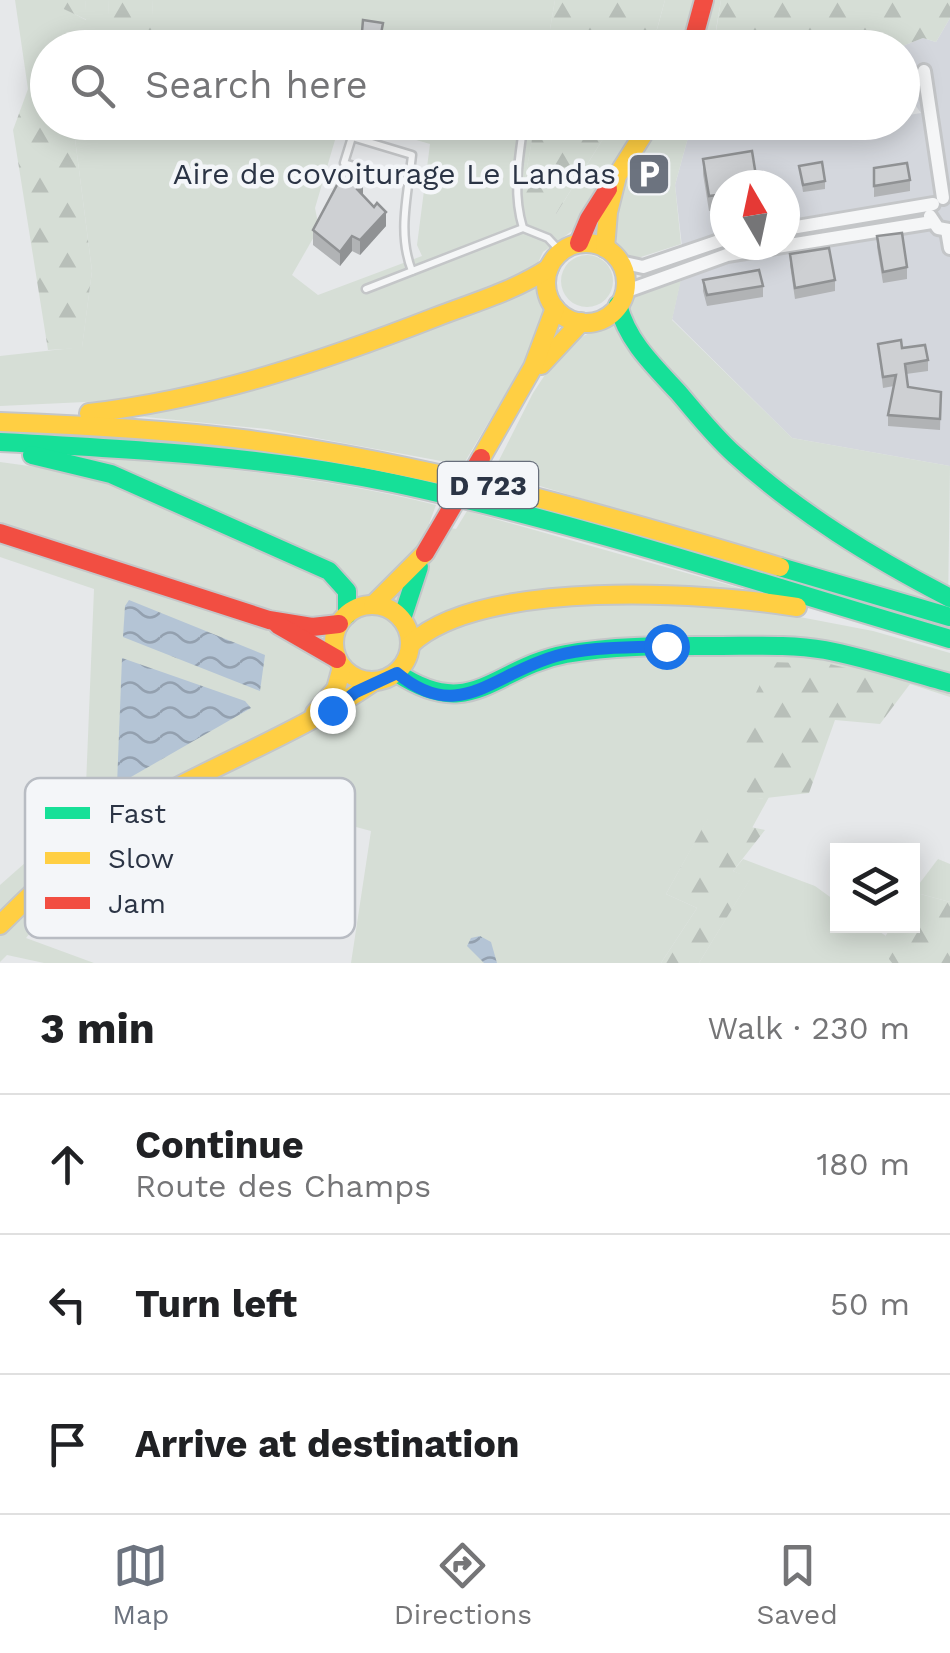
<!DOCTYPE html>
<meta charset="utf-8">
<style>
body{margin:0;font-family:"Work Sans",sans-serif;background:#f6f6f6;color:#202124}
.controls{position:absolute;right:30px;bottom:30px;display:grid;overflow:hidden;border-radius:0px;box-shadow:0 5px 25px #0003}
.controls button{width:90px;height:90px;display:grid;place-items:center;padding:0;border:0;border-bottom:2px solid #e0e0e0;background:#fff;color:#202124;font:50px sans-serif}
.compass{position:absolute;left:710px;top:170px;width:90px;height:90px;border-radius:50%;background:#fff;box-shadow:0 5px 25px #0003;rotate:351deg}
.stop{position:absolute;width:30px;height:30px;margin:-22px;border:8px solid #1a73e8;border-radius:50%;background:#fff}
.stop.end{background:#1a73e8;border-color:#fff;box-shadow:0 2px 10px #0008}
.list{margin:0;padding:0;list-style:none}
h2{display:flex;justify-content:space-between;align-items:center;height:130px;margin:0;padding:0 40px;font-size:42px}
h2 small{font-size:32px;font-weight:400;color:#757577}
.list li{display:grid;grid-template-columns:65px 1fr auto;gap:30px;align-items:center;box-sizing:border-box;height:140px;padding:0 40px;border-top:2px solid #e0e0e0}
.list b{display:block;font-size:38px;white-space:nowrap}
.list p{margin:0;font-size:32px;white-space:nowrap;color:#757577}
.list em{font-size:32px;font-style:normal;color:#757577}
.icon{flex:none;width:55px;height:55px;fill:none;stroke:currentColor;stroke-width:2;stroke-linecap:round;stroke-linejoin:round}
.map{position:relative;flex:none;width:950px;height:963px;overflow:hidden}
.search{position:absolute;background:#fff;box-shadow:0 5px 25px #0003;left:30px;right:30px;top:30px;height:110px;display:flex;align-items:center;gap:25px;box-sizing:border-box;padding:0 35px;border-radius:55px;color:#757577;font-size:38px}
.sheet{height:550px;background:#fff}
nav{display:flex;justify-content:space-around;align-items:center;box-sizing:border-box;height:140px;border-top:2px solid #e0e0e0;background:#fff;font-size:28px;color:#757577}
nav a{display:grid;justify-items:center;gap:5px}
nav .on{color:#6c737f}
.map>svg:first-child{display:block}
.built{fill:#d4d7dd;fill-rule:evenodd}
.green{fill:#d6ded6}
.forest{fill:url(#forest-firs)}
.water{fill:url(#water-waves)}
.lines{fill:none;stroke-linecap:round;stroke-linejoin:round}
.lane-casing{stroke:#c4c6c8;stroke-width:11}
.street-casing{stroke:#c4c6c8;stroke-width:18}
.fast-casing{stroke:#c4c6c8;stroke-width:22}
.slow-casing{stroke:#c4c6c8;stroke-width:22}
.jam-casing{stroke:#c4c6c8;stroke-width:22}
.lane{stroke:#f5f6f7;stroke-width:6}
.street{stroke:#f5f6f7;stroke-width:12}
.fast{stroke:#16e098;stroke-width:18}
.slow{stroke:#ffcf43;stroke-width:18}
.jam{stroke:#f24e42;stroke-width:18}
.jam-bridge-casing{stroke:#c4c6c8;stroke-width:22;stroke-linecap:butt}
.jam-bridge{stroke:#f24e42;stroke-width:18}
.wall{fill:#b1b3b5}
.shaded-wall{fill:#909294}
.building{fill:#ced0d3;stroke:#909294;stroke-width:2.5}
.route{stroke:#1a73e8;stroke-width:12}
.labels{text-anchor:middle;stroke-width:9;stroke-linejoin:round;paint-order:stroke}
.shield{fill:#f4f6f9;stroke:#676e7b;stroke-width:2.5}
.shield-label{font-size:28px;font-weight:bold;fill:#2b3445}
.poi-label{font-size:30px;fill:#2b3445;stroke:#f4f6f9;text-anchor:end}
.key{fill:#f4f6f9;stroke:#b8bcc3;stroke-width:2.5}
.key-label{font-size:28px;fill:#2b3445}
</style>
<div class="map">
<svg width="950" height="963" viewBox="0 0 950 963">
<defs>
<pattern id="forest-firs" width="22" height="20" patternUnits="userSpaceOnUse" patternTransform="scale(2.5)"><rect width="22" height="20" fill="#d6ded6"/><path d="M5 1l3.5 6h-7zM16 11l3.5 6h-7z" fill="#b8bfb9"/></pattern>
<pattern id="water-waves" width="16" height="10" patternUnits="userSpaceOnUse" patternTransform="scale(2.5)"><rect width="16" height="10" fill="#b4c4d5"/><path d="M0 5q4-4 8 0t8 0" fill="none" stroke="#93a0af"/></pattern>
</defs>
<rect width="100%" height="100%" fill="#e6e8ea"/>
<path class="built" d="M950,18V466L792,438L672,319L684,264L675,185L692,123H786L787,132L858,123L902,122L903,116L921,113L903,88L902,48L900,47L923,38L936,42ZM725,185H785V245H725Z"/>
<g class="green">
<path d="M15,0H48L86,20L85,0H108L110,31L150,46L153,0H555L547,47L48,48L47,88L28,89Z"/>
<path d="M665,0H721L713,47L652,48Z"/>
<path d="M73,123H340L315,208L319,228L292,275L318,295L422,256L417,245L430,144L358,123H535L523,190L556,214L613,123H692L675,185L681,244L638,258L621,252C608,228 616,206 626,180L609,174L576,228L543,252L536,267L544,313L537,341L463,465L267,429L126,415L106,401L0,406V356L82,347L92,271Z"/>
<path d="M917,212V215L910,220L785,241V231Z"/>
<circle cx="587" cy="281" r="26"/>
<path d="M682,275L672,320L792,438L950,466L948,608L493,472L533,393L564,346L615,320L635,297Z"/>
<path d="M81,456C201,465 319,476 436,505L429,524L456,529L467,511L750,591L748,607L873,631L950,653V697L910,684L745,750L758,799L769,797L752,828L708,819L666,894L697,908L661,963H351L371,831L240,796L146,839L40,921L26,938L94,963H44L7,955L0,962V885L85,810L94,589L0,557V462L73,472Z"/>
<path d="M743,859L815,886L837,902L838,926H871L886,936L880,946L892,963H699L750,879L733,871Z"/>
<path d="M938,859L950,864V902L913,892Z"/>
</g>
<g class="forest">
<path d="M48,0H85L87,20L49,2Z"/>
<path d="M108,0H153L151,47L109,31Z"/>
<path d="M555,0H665L652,47H547Z"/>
<path d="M721,0H950V18L936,42L923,38L900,47H720L714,44Z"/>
<path d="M47,88L48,122L73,123L92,271L82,348L48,350L13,130L28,89Z"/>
<path d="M535,122L613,123L556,214L526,210L523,190Z"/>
<path d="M771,662L830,664L910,684L880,724L835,720L809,793L758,799L732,783L744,750L731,744Z"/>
<path d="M708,818L765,830L733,871L751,878L699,963H661L697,908L666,894Z"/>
<path d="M913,892L950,902V963H892L879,946L892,926H912Z"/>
</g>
<g class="water">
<path d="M129,600L265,655L260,691L123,637L125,606Z"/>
<path d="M122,658L245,701L251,708L117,785Z"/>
<path d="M480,936L491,942L497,963H484L467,946L471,938Z"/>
</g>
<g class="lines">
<g class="lane-casing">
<g id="lane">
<path d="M509,48H514"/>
<path d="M410,183L344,163L352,137L412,155C408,194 397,233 412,271"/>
<path d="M523,228C512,192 519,159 524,122"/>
<path d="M366,289L523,228L548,238L561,252"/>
</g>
</g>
<g class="street-casing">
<g id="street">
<path d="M924,71L943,198"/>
<path d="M930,216L938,228L950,230"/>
<path d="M785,229L933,204"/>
<path d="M947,230L950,248"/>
<path d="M620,262L643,267L725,239"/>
<path d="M624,292L727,255L932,222"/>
</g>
</g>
<g class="fast-casing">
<g id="fast">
<path d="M618,305C628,342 653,365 678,392C696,413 713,435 734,454C799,513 873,558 950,598"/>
<path d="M0,442C132,449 263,456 393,483C581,523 765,585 950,639"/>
<path d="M32,455L111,474L329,571L347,591V615"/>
<path d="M780,567L950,617"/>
<path d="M402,619L419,567"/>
<path d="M397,673C473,723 494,667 566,654C616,645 668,646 718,646C754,646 790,644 825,650C867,658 908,672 950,683"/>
</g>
</g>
<g class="slow-casing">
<g id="slow">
<circle cx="586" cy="283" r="40"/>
<path d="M605,248L608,212L617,176L651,122"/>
<path d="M541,365L581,322"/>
<path d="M89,413C211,399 323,361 436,317C475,302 514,291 549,268"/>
<path d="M0,422C81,425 161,429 242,439C424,462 604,514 780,567"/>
<path d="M481,458L533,367L555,308"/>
<circle cx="372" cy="643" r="38"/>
<path d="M373,605L425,553"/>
<path d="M411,644C481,578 706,592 797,607"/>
<path d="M315,713L336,689L342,667"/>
<path d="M0,925C50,875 100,829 162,795C233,757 307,728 373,682"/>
</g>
</g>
<g class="jam-casing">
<g id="jam">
<path d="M691,48L704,0"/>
<path d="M579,243L589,219L608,189"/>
<path d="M0,533L269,620L312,627L339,624"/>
<path d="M278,625L337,659"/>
</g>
</g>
<use href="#lane" class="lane"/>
<use href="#street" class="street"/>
<use href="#fast" class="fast"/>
<use href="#slow" class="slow"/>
<use href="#jam" class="jam"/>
<g class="jam-bridge-casing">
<path id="jam-bridge" d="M425,553L481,458"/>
</g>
<use href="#jam-bridge" class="jam-bridge"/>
</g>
<g class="wall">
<path d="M383,30L381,42L362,40V32Z"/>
<path d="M749,122H774L773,130L749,126Z"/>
<path d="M752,151L757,185H725V208L709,211L703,174V159Z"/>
<path d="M799,166L825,181V189L803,192Z"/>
<path d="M874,168L910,180V191L874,197Z"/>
<path d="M363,195L386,226L360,255L352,251L340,266L313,245V230Z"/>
<path d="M877,236L907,267V279L883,283L877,247Z"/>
<path d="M790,254L835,280V291L795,299L790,265Z"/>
<path d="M703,280L763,286V297L707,306L703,291Z"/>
<path d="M878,344L902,348L928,360V371L906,374L908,387L941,392L940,430L888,426V415L894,386L883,388Z"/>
</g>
<g class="shaded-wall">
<path d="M363,180V195L357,204V189Z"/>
<path d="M386,212V226L360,255V240Z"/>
<path d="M352,236V251L340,266V252Z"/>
</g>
<g class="building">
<path d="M363,20L383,23L381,34L362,32Z"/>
<path d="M752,151L757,182L741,185H725V194L709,196L703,159Z"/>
<path d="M822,162L825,181L803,185L799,166Z"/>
<path d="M907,163L910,180L874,186V168Z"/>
<path d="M345,170L363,180L357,189L374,207L377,203L386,212L360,240L352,236L340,252L313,230Z"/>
<path d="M902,233L907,267L883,272L877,236Z"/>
<path d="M829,248L835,280L795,288L790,254Z"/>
<path d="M759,270L763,286L707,295L703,280Z"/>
<path d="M901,340L902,348L925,345L928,360L905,364L908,387L941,392L940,419L888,415L896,375L883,377L878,344Z"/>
</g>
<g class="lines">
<path class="route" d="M332,710L356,692L397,673C459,725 492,674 556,656C591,646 630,648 666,646"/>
</g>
<defs>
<g id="parking-square" transform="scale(2.25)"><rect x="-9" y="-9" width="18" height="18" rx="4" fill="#6c737f" stroke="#f4f6f9"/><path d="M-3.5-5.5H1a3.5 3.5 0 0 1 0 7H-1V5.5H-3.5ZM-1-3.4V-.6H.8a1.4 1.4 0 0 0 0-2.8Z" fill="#fff"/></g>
</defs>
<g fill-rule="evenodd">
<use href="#parking-square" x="649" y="174"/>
</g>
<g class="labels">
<rect class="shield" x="438" y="462" width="100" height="46" rx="8"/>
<g class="shield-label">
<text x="488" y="495">D 723</text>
</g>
<g class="poi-label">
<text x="616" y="184">Aire de covoiturage Le Landas</text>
</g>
</g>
<rect x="25" y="778" width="330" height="160" rx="15" class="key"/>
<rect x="45" y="807" width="45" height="12" fill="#16e098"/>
<rect x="45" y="852" width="45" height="12" fill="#ffcf43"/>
<rect x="45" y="897" width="45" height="12" fill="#f24e42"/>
<g class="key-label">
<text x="108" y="823">Fast</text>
<text x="108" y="868">Slow</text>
<text x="108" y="913">Jam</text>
</g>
</svg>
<div class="controls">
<button><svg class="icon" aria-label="layers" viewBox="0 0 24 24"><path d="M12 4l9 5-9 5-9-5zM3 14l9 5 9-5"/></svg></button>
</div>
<svg class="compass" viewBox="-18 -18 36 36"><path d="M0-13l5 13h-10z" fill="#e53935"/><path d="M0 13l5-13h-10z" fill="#757577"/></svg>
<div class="stop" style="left:666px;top:646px"></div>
<div class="stop end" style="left:332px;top:710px"></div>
<div class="search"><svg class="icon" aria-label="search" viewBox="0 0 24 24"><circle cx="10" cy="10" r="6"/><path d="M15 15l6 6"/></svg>Search here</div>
</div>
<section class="sheet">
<h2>3 min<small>Walk · 230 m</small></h2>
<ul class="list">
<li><svg class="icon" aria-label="ahead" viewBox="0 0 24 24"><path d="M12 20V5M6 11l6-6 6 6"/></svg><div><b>Continue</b><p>Route des Champs</p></div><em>180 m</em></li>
<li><svg class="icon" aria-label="left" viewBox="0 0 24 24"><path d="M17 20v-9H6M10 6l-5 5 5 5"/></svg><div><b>Turn left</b></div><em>50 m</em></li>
<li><svg class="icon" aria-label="arrive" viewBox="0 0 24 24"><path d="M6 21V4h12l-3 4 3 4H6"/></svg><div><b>Arrive at destination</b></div></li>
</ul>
</section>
<nav>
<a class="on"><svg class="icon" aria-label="map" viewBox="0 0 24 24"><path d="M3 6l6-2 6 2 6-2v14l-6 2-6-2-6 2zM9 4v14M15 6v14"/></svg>Map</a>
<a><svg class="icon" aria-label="directions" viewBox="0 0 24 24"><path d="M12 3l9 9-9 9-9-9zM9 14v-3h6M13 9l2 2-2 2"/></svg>Directions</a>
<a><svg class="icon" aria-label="saved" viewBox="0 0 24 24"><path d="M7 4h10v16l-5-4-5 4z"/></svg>Saved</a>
</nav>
